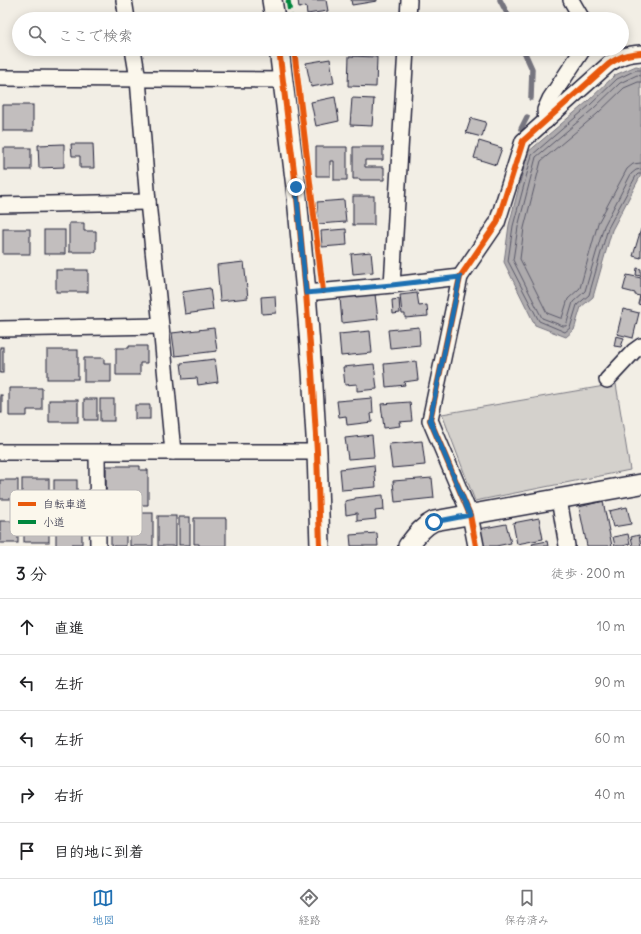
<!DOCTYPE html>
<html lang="ja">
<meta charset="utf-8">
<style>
body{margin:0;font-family:Delius,"Klee One",sans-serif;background:#f6f6f6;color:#202124}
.stop{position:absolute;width:12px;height:12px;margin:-9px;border:3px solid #1f6fb2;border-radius:50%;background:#fff}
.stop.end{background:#1f6fb2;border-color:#fff;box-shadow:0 1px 4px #0008}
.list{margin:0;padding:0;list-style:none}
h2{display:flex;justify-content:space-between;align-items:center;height:52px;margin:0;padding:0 16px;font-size:17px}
h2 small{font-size:13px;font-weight:400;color:#757577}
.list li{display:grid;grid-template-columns:26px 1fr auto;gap:12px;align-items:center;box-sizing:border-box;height:56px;padding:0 16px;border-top:1px solid #e0e0e0}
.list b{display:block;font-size:15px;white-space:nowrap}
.list em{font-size:13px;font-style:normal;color:#757577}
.icon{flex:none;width:22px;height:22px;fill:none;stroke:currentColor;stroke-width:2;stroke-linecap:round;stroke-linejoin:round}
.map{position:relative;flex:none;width:641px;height:546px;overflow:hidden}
.search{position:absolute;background:#fff;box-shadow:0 2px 10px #0003;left:12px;right:12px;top:12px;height:44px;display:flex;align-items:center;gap:10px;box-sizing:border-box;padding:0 14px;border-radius:22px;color:#757577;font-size:15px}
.sheet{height:332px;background:#fff}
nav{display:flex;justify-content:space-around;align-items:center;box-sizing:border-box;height:56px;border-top:1px solid #e0e0e0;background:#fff;font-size:11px;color:#757577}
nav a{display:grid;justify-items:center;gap:2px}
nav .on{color:#1f6fb2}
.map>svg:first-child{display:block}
.green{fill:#d4d1cc;stroke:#7b7a84}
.water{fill:#aeabad;stroke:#76747f}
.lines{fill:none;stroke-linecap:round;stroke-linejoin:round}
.shore{stroke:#5a5969;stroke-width:1}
.stream{stroke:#76747f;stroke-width:5.5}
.building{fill:#c2bebe;stroke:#22223b}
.minor-casing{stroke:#22223b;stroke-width:18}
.tertiary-casing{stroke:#22223b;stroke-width:22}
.minor{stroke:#fbf7ec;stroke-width:15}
.tertiary{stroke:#fbf7ec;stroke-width:19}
.quiet{stroke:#00873e;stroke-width:5;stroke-dasharray:10 5;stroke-linecap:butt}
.cycleway-casing{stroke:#fbf7ec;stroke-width:8}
.cycleway{stroke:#e8590c;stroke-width:6}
.route{stroke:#1f6fb2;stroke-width:5}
.key{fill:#fbf7ec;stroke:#bab7b7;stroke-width:1}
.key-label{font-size:11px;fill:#22223b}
</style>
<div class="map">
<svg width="641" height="546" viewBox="0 0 641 546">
<rect width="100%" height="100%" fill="#f2eee5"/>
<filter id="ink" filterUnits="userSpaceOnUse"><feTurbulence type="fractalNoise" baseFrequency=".025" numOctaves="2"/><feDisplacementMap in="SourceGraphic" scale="8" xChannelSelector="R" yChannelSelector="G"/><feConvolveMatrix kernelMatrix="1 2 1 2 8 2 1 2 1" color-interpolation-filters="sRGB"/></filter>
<g filter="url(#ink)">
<path class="green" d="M616,384L630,470L475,501L442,414Z"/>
<path class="water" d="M636,66L641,67V175L612,230L593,297L581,307L574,330L566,337L535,325L504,262L509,225L528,152L587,102L615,75Z"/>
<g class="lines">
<g class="shore">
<path d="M641,70H636L617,79L590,105L532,155L513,226L508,261L539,321L565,332L570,328L577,305L589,295L608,228L636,176L638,174H641"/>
<path d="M641,76L637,75L620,83L593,109L536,157L518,227L513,260L542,318L563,326H566L573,302L585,291L604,226L631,174L636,170L641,169"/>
<path d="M641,82H638L624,88L597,114L541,161L524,228L520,259L547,313L560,318H562L568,299L580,288L598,223L627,169L633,164L641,163"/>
</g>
<g class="stream">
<path d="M500,0L510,19"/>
<path d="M523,49L532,69L531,98"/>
<path d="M521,129L527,117"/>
</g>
</g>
<g class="building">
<path d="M298,0H326L328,11L307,14L306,6L299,8Z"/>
<path d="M351,0H377V1L352,5Z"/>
<path d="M350,14L379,15L378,19H349Z"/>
<path d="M349,56L377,57L376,87L348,86Z"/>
<path d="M330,59L334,83L311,87L306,63Z"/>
<path d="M335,97L339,121L316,126L311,102Z"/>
<path d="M352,98L374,99L372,126L350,125Z"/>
<rect x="3" y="105" width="30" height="26"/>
<path d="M471,118L486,122L482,137L466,133Z"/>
<path d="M479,141L502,148L496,165L474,158Z"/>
<path d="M64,144V167L39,168L38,145Z"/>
<path d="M71,144H93L94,168H80V156H72Z"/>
<path d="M316,147H347V180H334V161H330V176H316Z"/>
<path d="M353,147H383V160H365V167H384V180H360V179H353Z"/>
<rect x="4" y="148" width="27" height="22"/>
<rect x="353" y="196" width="21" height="29"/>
<path d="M344,200L346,222L318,224L317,202Z"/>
<path d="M69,223H84V231H96V252H69Z"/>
<rect x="3" y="229" width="27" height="25"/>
<path d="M346,229L347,245L322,247L321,231Z"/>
<path d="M641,229V258L633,256Z"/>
<rect x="44" y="230" width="21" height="24"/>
<path d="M371,252L373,272L353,274L351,254Z"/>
<path d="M244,262L248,298L220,301L217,265Z"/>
<path d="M637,268L641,269V276L636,275Z"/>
<rect x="56" y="270" width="32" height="22"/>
<path d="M627,275L641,278V305L638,304L640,296L635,295V293L623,290Z"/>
<path d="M210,288L213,310L185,314L182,292Z"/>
<path d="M417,293L419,306L427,305L428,316L405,318V314H402L400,295Z"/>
<path d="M375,294L378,319L342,323L340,298Z"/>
<path d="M275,296L276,313L262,314L261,297Z"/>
<path d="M399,299L400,313L393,314L392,300Z"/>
<path d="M623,309L639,313L633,338L617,334Z"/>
<path d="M419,327L420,345L390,348L388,330Z"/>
<path d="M214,328L217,351L175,356L172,333Z"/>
<path d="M370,331L372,353L341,356L339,334Z"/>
<path d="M616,336L624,338L621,347L614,346Z"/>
<path d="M129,346H147V363H140V375H116V348H129Z"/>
<rect x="0" y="347" width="3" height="26"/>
<rect x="47" y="350" width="31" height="29"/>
<path d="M84,358H104V364H111V382H84Z"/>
<path d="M215,359L218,382L198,385L197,378L183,379L181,363Z"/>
<path d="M416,361L418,380L404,382L405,385L386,387L384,364Z"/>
<path d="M374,364L377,389L357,391V384L345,385L343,367Z"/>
<path d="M9,388H42V410H27V416H9Z"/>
<rect x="0" y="395" width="2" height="18"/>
<path d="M372,398L373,413L371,414L372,422L347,425L346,416L339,417L337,401Z"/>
<rect x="84" y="399" width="13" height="21"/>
<rect x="100" y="399" width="14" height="22"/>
<rect x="49" y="400" width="29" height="22"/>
<path d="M410,402L412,421L399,422L400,426L384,428L381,404Z"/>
<rect x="135" y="405" width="15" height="14"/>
<path d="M372,435L374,457L348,459L345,438Z"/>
<path d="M422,441L425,465L392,468L389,444Z"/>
<path d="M374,465L376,487L342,490L340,469Z"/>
<path d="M106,466H140V470H148V505H131V496H106Z"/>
<path d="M432,478L434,498L395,502L393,481Z"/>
<rect x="22" y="479" width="27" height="20"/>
<rect x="0" y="480" width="18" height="19"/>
<rect x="54" y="480" width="23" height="20"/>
<path d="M383,495L384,510L375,511L376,519L357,521V513L346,515L345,501L355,499V498Z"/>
<path d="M603,501L612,546H587L579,507Z"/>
<path d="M627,507L631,524L613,527L609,511Z"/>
<rect x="130" y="513" width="23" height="33"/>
<rect x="158" y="516" width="18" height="30"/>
<rect x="179" y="517" width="11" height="28"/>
<path d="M103,518H126V546H111V533H103Z"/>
<path d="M194,518H226V546H199V544H194Z"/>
<path d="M539,518L543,539L517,544L513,523Z"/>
<path d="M66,519H82V544H72V546H56V524H66Z"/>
<rect x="24" y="520" width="25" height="22"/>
<rect x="0" y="521" width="18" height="22"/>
<path d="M506,524L511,543L496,546H483L479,529Z"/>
<path d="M377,533L378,546H351L350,535Z"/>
<path d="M628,534L630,544L623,546H615L613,537Z"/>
<path d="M639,535L641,546H633L631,537Z"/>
<path d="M547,541L548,546H533L532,544Z"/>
</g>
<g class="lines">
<g class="minor-casing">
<g id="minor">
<path d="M124,0L127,19"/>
<path d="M571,0L582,19"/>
<path d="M408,19L409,0"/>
<path d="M133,49L138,79L148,202L161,326L173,452"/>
<path d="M0,78L283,80"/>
<path d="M546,121L545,110L550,99L583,49"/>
<path d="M0,205L148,202"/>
<path d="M392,285L406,49"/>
<path d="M306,293L392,285L460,277"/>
<path d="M0,329L161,326"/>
<path d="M607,380L634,351L641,346"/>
<path d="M0,452H317"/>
<path d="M97,453L98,546"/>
<path d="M559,499L567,546"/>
<path d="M476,546L470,515L430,420L460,277L497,223L523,141L609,64C621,56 627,54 641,53"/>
</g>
</g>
<g class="tertiary-casing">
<g id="tertiary">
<path d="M272,0L275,19"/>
<path d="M279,49L296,187L306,293L312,371L317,452L320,546"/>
<path d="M408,546C416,536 422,527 434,521L641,484"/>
</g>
</g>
<use href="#minor" class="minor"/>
<use href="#tertiary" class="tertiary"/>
<path class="quiet" d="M288,0L291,19"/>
<g class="cycleway-casing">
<g id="cycleway">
<path d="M279,49L296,187L306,293L312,371L317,452L320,546"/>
<path d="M294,49L323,291"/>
<path d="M476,546L470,515L430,420L460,277L497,223L523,141L609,64C621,56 627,54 641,53"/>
</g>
</g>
<use href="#cycleway" class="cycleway"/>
</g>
</g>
<g class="lines" filter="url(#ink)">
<path class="route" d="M296,187L306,293L392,285L460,277L430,420L470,515L434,522"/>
</g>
<rect x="10" y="490" width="132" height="46" rx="6" class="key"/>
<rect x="18" y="502" width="18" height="4" fill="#e8590c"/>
<rect x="18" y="520" width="18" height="4" fill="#00873e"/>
<g class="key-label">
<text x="43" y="508">自転車道</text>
<text x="43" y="526">小道</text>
</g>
</svg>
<div class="stop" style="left:434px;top:522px"></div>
<div class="stop end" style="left:296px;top:187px"></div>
<div class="search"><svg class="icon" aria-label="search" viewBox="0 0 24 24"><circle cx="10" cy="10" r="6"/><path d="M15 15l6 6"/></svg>ここで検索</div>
</div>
<section class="sheet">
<h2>3 分<small>徒歩 · 200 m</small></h2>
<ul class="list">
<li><svg class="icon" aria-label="ahead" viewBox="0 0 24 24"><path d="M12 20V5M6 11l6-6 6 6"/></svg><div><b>直進</b></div><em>10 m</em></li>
<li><svg class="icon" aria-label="left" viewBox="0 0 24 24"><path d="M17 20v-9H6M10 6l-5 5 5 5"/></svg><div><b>左折</b></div><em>90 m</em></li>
<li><svg class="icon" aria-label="left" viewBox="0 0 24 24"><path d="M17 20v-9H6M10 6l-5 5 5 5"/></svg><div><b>左折</b></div><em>60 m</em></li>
<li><svg class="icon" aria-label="right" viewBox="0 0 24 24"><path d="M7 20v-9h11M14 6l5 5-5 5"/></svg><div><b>右折</b></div><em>40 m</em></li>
<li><svg class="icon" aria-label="arrive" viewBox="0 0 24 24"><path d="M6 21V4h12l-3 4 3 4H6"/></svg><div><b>目的地に到着</b></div></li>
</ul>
</section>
<nav>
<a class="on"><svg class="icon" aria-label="map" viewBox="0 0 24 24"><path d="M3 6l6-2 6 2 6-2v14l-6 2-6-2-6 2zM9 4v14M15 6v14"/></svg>地図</a>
<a><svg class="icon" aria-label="directions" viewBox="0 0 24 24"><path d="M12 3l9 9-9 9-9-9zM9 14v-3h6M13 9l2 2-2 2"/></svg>経路</a>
<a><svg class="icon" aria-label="saved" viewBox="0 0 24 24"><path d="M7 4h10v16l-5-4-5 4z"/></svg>保存済み</a>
</nav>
